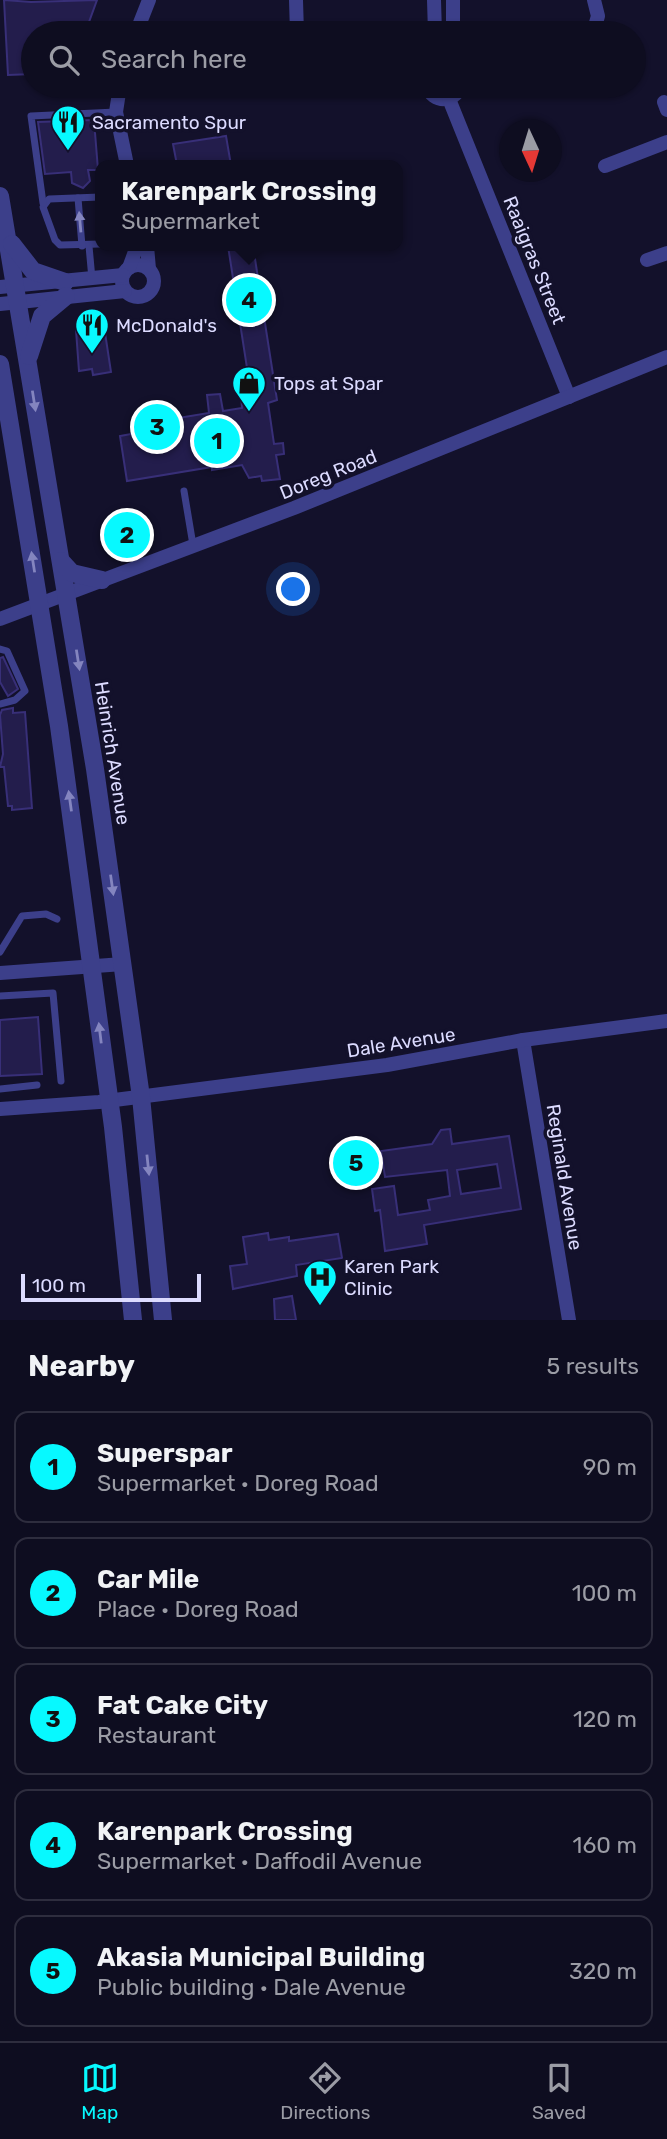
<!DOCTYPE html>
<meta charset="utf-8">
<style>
body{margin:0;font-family:Rubik,sans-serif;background:#1c1b2d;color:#f1f3f6}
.compass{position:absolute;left:499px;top:119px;width:63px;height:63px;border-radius:50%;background:#0e0d20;box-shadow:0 2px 5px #0004;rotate:176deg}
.scale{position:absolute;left:21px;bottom:18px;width:180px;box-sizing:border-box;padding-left:7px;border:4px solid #dcdbff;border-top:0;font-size:19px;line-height:24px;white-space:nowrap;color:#dcdbff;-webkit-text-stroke:5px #13112b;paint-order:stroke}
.you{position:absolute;left:294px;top:590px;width:24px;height:24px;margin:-18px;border:5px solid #fff;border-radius:50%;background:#1a73e8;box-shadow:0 0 0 10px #1a73e833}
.badge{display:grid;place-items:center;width:46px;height:46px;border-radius:50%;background:#07f9ff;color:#111;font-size:23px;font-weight:700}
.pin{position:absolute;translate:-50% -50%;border:4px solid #fff;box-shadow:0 2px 7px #0006}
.popup{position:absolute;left:95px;top:160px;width:308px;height:91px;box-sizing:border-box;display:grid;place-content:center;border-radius:14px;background:#0e0d20;filter:drop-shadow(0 2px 5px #0005);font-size:23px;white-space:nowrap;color:#9b9ca5}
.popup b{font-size:26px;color:#f1f3f6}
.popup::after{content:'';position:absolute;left:50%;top:100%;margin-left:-14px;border:14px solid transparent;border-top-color:#0e0d20}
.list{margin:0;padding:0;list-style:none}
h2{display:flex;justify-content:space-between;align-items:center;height:91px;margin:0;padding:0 28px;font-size:30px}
h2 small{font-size:23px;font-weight:400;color:#9b9ca5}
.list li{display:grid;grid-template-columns:46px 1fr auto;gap:21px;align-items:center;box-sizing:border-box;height:112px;margin:0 14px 14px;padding:0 14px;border:2px solid #2e2d3e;border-radius:14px}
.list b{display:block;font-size:26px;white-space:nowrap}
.list p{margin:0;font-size:23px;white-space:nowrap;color:#9b9ca5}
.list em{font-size:23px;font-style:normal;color:#9b9ca5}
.icon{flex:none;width:38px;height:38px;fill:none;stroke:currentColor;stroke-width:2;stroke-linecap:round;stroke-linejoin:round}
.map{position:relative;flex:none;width:667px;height:1320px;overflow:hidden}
.search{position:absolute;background:#0e0d20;box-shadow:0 2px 5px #0004;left:21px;right:21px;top:21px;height:77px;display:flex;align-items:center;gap:18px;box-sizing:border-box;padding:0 24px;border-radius:38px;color:#9b9ca5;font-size:26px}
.sheet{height:721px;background:#0e0d20}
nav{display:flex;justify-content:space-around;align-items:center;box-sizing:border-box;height:98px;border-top:2px solid #2e2d3e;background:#0e0d20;font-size:19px;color:#9b9ca5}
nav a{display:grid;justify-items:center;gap:4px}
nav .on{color:#07f9ff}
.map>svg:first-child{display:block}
.building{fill:#231d4c;stroke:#382f78;stroke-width:2;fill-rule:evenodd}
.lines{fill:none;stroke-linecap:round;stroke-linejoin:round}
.service{stroke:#3c3f8a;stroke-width:7}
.minor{stroke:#3c3f8a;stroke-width:14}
.tertiary{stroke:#3c3f8a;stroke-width:18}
.oneway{fill:#8485bf}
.labels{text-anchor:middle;stroke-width:7;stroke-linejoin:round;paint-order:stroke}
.poi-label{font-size:19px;fill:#dcdbff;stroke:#13112b;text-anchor:start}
.street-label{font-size:19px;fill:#dcdbff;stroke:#13112b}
</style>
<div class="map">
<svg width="667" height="1320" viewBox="0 0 667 1320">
<rect width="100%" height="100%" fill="#13112b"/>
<g class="building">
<path d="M4,0L31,2L97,0L85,33H33V74L8,75Z"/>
<path d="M94,120L98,170H88L90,181L83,188L72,183L71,172L45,174L38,122Z"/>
<path d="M226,136L231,165H177L173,144Z"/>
<path d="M228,246H253L277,400L268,403L274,444L283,443L284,454L276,455L280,479L262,481L261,476L249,478L242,465L212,470V467L127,481L120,436L131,434L148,423L209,413L207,395L220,394L223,411L242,408L241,394L250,387Z"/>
<path d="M90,322V325L104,326L111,372L93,375L92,369L79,371L76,330L81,329L80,323Z"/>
<path d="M3,657L18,689L8,696L0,682V658Z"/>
<path d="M13,708V713L25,712L32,808L12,810V806H8L4,767H0L3,754L0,715L2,710Z"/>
<path d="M38,1017L42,1074L0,1076V1020Z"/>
<path d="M450,1129L452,1144L509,1136L521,1209L424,1225L427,1244L385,1251L380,1210L375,1211L372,1189L394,1186L398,1215L430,1210L428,1200L450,1196L447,1170L385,1177L381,1151L432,1144L441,1130ZM497,1164L501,1188L461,1194L457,1170Z"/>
<path d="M268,1233L269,1240L289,1237V1241L338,1234L342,1258L296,1265L297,1276L233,1289L230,1266L247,1264L243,1237Z"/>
<path d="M292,1296L296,1320H275L274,1299Z"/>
</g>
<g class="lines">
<g class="service">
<path d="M100,197L49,199L43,207L55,240L60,245L100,244"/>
<path d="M78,198L82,246"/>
<path d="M43,203L31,116L116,112"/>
<path d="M89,246L92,279"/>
<path d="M184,491L193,545"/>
<path d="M0,649L7,651L25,691L15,700L0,704"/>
<path d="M0,952L22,916L46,914L57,919"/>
<path d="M0,996L53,993L61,1081"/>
<path d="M0,1089L37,1085"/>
</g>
<g class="minor">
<path d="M296,0L297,33"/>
<path d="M434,0L435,33"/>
<path d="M453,0V33"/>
<path d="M136,33L149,0"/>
<path d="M593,33L598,16L594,0"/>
<path d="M120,86L116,112L127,165"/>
<path d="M426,86C434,104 454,103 461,86"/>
<path d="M449,99L569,397"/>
<path d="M664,102L667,110"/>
<path d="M605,166L667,142"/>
<path d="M147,246L149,269"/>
<path d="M647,260L667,253"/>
<circle cx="138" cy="281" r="16"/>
<path d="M129,268L137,246"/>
<path d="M0,287L123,275"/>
<path d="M0,304L125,291"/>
<path d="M0,619L294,508L667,357"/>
<path d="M0,973L123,964"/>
<path d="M523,1040L569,1320"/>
<path d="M0,1109L99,1102L387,1065L523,1040L667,1021"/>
</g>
<g class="tertiary">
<path d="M0,196L95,769L141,1097L163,1320"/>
<path d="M12,244L33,271L65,282"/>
<path d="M29,356L42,316L66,296"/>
<path d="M0,364L59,726L113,1127L133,1320"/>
<path d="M61,561L72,573L102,580"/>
</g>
</g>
<defs><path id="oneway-solid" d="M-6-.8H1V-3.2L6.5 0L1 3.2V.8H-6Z" transform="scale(1.75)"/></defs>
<g class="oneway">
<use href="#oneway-solid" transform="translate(80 222) rotate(-95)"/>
<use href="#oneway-solid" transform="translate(34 401) rotate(81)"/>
<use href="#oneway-solid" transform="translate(33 562) rotate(-99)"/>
<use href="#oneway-solid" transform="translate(78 660) rotate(81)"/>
<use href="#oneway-solid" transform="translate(70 801) rotate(-98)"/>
<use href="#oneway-solid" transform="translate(112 885) rotate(82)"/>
<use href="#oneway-solid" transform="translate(100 1033) rotate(-97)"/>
<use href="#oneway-solid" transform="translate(148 1165) rotate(84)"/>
</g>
<defs>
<g id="restaurant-pin" transform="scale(1.75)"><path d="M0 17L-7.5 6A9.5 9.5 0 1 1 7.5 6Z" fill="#07f9ff" stroke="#13112b"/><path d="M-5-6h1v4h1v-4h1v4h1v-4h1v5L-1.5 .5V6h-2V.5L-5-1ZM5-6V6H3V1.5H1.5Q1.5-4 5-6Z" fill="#111"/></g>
<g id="shop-pin" transform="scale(1.75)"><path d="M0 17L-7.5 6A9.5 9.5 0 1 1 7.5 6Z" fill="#07f9ff" stroke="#13112b"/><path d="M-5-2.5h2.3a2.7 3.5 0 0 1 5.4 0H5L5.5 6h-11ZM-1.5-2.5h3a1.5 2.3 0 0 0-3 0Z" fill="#111"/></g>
<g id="hospital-pin" transform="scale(1.75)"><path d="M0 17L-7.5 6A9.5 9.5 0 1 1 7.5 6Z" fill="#07f9ff" stroke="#13112b"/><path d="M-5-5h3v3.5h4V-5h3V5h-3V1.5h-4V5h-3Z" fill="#111"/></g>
</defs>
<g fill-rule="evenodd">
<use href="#restaurant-pin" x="68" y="122"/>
<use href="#restaurant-pin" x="92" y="325"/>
<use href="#shop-pin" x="249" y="383"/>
<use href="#hospital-pin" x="320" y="1277"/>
</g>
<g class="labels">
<g class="poi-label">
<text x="92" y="129">Sacramento Spur</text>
<text x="116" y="332">McDonald's</text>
<text x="274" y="390">Tops at Spar</text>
<text x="344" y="1273">Karen Park<tspan x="344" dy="22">Clinic</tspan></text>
</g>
<g class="street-label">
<text transform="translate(535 260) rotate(68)" y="7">Raaigras Street</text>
<text transform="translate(328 474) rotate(-22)" y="7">Doreg Road</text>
<text transform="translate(113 753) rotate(81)" y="7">Heinrich Avenue</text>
<text transform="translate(401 1042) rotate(-9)" y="7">Dale Avenue</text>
<text transform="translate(565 1177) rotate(81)" y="7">Reginald Avenue</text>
</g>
</g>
</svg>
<svg class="compass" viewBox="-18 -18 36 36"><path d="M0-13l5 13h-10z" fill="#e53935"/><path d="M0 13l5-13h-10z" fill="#9b9ca5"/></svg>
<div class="scale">100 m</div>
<div class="you"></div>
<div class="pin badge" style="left:217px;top:441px">1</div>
<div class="pin badge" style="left:127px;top:535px">2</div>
<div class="pin badge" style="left:157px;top:427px">3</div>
<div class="pin badge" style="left:249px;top:300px">4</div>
<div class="popup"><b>Karenpark Crossing</b>Supermarket</div>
<div class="pin badge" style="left:356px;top:1163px">5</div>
<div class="search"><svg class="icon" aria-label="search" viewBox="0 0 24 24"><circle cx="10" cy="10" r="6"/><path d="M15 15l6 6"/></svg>Search here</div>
</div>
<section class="sheet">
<h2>Nearby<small>5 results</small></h2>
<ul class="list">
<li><span class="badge">1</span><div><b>Superspar</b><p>Supermarket · Doreg Road</p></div><em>90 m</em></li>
<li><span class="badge">2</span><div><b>Car Mile</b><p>Place · Doreg Road</p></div><em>100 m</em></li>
<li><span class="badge">3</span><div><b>Fat Cake City</b><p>Restaurant</p></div><em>120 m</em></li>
<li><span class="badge">4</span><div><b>Karenpark Crossing</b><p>Supermarket · Daffodil Avenue</p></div><em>160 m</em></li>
<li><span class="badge">5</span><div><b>Akasia Municipal Building</b><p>Public building · Dale Avenue</p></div><em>320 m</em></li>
</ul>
</section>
<nav>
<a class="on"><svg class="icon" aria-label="map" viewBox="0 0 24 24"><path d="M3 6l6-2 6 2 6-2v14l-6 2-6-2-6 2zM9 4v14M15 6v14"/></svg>Map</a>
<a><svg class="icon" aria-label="directions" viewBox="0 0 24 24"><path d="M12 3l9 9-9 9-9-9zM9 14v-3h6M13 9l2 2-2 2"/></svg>Directions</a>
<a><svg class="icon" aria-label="saved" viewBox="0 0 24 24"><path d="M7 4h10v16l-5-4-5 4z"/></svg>Saved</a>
</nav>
